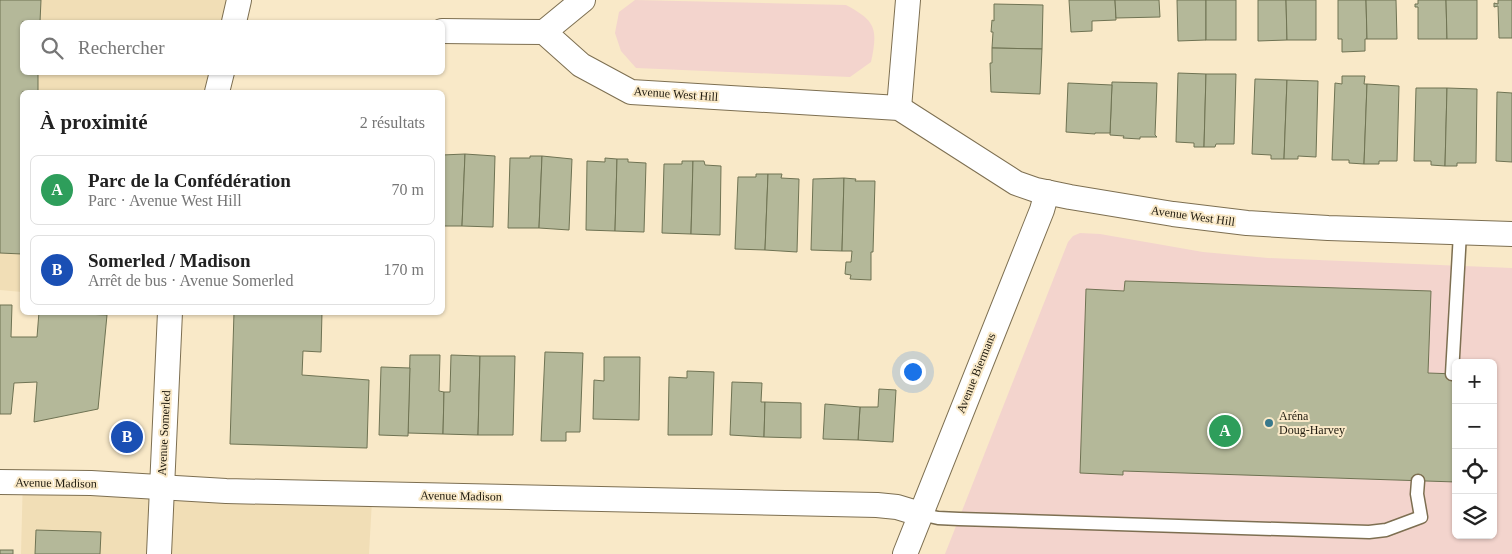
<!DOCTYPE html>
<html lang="fr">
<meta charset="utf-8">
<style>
body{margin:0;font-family:"Times New Roman",serif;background:#f2f2f2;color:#222}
.controls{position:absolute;right:15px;bottom:15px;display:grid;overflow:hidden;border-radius:8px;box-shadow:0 1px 4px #0004}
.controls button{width:45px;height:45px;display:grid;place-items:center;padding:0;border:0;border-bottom:1px solid #e0e0e0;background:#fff;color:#222;font:25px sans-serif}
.you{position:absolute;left:912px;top:371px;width:18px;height:18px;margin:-12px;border:4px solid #fff;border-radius:50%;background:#1a73e8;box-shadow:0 0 0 8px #1a73e833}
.badge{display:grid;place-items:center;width:32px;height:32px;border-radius:50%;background:#39798c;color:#fff;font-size:16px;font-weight:700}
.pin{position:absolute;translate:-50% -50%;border:2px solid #fff;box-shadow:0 1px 5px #0006}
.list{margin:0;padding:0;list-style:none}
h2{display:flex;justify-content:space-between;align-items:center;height:65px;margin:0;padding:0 20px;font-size:21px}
h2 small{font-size:16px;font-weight:400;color:#767676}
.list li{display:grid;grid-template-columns:32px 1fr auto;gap:15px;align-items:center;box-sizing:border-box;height:70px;margin:0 10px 10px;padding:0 10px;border:1px solid #e0e0e0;border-radius:8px}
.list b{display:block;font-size:19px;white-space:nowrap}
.list p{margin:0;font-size:16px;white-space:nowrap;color:#767676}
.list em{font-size:16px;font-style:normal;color:#767676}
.icon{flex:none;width:28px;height:28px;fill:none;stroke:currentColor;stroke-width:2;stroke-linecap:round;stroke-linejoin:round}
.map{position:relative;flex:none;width:1512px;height:554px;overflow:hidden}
.search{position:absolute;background:#fff;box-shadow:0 1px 4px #0004;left:20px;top:20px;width:425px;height:55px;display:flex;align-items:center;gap:12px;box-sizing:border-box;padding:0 18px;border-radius:8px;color:#767676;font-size:19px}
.panel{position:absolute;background:#fff;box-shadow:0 1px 4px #0004;left:20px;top:90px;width:425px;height:225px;border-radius:8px}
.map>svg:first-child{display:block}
.built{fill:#f1deb6}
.green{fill:#f3d4cd;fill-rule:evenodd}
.building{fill:#b4b899;stroke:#6f7353}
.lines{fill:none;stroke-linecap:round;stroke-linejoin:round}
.service-casing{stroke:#7d6f51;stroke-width:15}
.minor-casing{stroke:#7d6f51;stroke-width:26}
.service{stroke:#fff;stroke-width:12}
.minor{stroke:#fff;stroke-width:24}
.poi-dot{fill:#39798c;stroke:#f9e9c8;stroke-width:2}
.labels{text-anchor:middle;stroke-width:4;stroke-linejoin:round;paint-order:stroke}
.street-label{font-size:12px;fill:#1f1a0e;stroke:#f9e9c8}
.poi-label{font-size:12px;fill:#1f1a0e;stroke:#f9e9c8;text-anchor:start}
</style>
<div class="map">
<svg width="1512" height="554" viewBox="0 0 1512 554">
<rect width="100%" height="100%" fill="#f9e9c8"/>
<g class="built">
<path d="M0,0H239L234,22H22V72L222,73L217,92H22V292L0,290Z"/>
<path d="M23,475L373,482L369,554H21Z"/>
</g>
<g class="green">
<path d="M635,0L846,5C876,21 878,29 871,62L850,77L636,68L621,51L615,33L619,12Z"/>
<path d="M1080,233L1100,234L1203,252L1268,258L1512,268V554H945L1068,242L1073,236ZM1456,363H1493V535H1456Z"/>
</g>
<g class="building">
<path d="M0,0H41L40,22H22V72H38V92H22V254L0,253Z"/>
<path d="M1069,0H1115L1116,20L1092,21V31L1071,32Z"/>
<path d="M1115,0H1159L1160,17L1116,18Z"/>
<path d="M1177,0H1206V40L1178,41Z"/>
<rect x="1206" y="0" width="30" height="40"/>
<path d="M1258,0H1286L1287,40L1258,41Z"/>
<path d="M1286,0H1316V40H1287Z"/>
<path d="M1338,0H1366L1367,39H1365V51L1342,52V39H1338Z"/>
<path d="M1366,0H1396L1397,39H1367Z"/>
<path d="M1418,0H1446L1447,39H1418V7H1415V4H1418Z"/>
<path d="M1446,0H1477V39H1447Z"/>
<path d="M1498,0H1512V38H1499L1498,6L1494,7V3L1498,4Z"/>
<path d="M994,4L1043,5L1042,49L992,48L993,32H991L992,20L994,21Z"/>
<path d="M992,48L1042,49L1040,94L991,92L990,63H992Z"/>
<path d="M1178,73L1206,74L1204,147H1194V143L1176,142Z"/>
<path d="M1206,74H1236L1234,144H1216L1215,147H1204Z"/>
<path d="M1342,76H1365L1364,84H1367L1364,164L1349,163V160H1332L1335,83L1342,84Z"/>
<path d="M1255,79L1287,80L1284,159H1271V155L1252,154Z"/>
<path d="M1287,80L1318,81L1316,157L1298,156V159H1284Z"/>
<path d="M1112,82L1157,83L1155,135L1157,137H1140V139L1123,138L1124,136L1110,135Z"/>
<path d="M1068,83L1112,85L1110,133H1095V134L1066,132Z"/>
<path d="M1367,84L1399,86L1397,161H1379V164H1364Z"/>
<path d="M1416,88H1447L1445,166L1431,165V161H1414Z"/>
<path d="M1447,88L1477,89L1476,163H1457V166H1445Z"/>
<path d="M1497,92L1512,93V162L1496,161Z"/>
<path d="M465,154L462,226H442V155Z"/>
<path d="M465,154L495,156L493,227L462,226Z"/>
<path d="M530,156H542L539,228H508L510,158H530Z"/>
<path d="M542,156L572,159L569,230L539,228Z"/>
<path d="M605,158L617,159L615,231L586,230L587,161L605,162Z"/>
<path d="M617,159H628V162L646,163L644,232L615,231Z"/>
<path d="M682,161H693L691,234L662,233L664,164H682Z"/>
<path d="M693,161H704L705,165L721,166L720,235L691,234Z"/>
<path d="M756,174H768L765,250L735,249L738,177H756Z"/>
<path d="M768,174H782L781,178L799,179L797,252L765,250Z"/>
<path d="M844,178L842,251L811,250L813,179Z"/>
<path d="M844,178L856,179L855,181H875L873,252H871V280L850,279L851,275L845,274L846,262H851L852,251H842Z"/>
<path d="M1125,281L1431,291L1428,373L1456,374V482L1123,471V475L1080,473L1086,289L1124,291Z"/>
<path d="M0,305H12L11,337H37L39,312L107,315L98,409L34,422L37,382L14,383L11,414H0Z"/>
<path d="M234,312H322L321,352L303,351L302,375L369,380L367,448L230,444Z"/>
<path d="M545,352L583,353L580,432H566V441H541Z"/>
<path d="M410,355H440L439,391L444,392L443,434L408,433Z"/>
<path d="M451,355L480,356L478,435L443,434L444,392H450Z"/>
<path d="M480,356H515L513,435H478Z"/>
<path d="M604,357H640L639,420L593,419L594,380L604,381Z"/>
<path d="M381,367L410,368L408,436L379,435Z"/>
<path d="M687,371L714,372L712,435H668L669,377L687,378Z"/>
<path d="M732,382L762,383L761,402H765L764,437L730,435Z"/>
<path d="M879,389L896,390L893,442L858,440L860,407H878Z"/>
<path d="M765,402L801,403V438L764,437Z"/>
<path d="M825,404L860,407L858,440L823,439Z"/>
<path d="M36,530L101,532L100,554H35Z"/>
<rect x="0" y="550" width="13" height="4"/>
</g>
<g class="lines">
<g class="service-casing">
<g id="service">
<path d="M1452,374L1460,233"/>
<path d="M920,514L938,518L959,519L1369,532L1386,530L1421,517L1417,494L1418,481"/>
</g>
</g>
<g class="minor-casing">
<g id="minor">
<path d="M234,22L239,0"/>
<path d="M442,31L544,32L581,65L631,92L899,108L1016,183L1036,190L1070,197L1173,214L1247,223L1328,228L1512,234"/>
<path d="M544,32L583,0"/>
<path d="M217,92L222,72"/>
<path d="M899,108L908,0"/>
<path d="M0,482L91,483L226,491L877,505L897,507L920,514"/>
<path d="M159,554L170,312"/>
<path d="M905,554L1042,210L1047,192"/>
</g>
</g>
<use href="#service" class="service"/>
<use href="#minor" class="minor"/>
</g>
<circle class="poi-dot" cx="1269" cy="423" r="5"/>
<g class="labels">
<g class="street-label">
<text transform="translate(676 94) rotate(4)" y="4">Avenue West Hill</text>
<text transform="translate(1193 216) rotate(8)" y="4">Avenue West Hill</text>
<text transform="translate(976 373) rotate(-68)" y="4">Avenue Biermans</text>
<text transform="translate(164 433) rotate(-87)" y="4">Avenue Somerled</text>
<text transform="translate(56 483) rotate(1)" y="4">Avenue Madison</text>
<text transform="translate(461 496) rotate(1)" y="4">Avenue Madison</text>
</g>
<g class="poi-label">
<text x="1279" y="420">Aréna<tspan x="1279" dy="14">Doug-Harvey</tspan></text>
</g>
</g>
</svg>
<div class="controls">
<button>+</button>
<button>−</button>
<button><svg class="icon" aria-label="locate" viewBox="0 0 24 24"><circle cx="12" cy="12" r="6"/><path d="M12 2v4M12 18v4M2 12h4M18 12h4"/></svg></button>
<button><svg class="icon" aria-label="layers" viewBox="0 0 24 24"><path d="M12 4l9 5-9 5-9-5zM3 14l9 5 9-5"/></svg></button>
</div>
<div class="you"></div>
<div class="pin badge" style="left:1225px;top:431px;background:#2e9e5b">A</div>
<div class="pin badge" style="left:127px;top:437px;background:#1a4fb4">B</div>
<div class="search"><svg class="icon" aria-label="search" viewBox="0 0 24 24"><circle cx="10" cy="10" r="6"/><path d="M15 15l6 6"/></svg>Rechercher</div>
<section class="panel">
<h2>À proximité<small>2 résultats</small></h2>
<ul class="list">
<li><span class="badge" style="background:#2e9e5b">A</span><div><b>Parc de la Confédération</b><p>Parc · Avenue West Hill</p></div><em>70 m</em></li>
<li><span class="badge" style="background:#1a4fb4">B</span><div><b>Somerled / Madison</b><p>Arrêt de bus · Avenue Somerled</p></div><em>170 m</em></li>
</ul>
</section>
</div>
